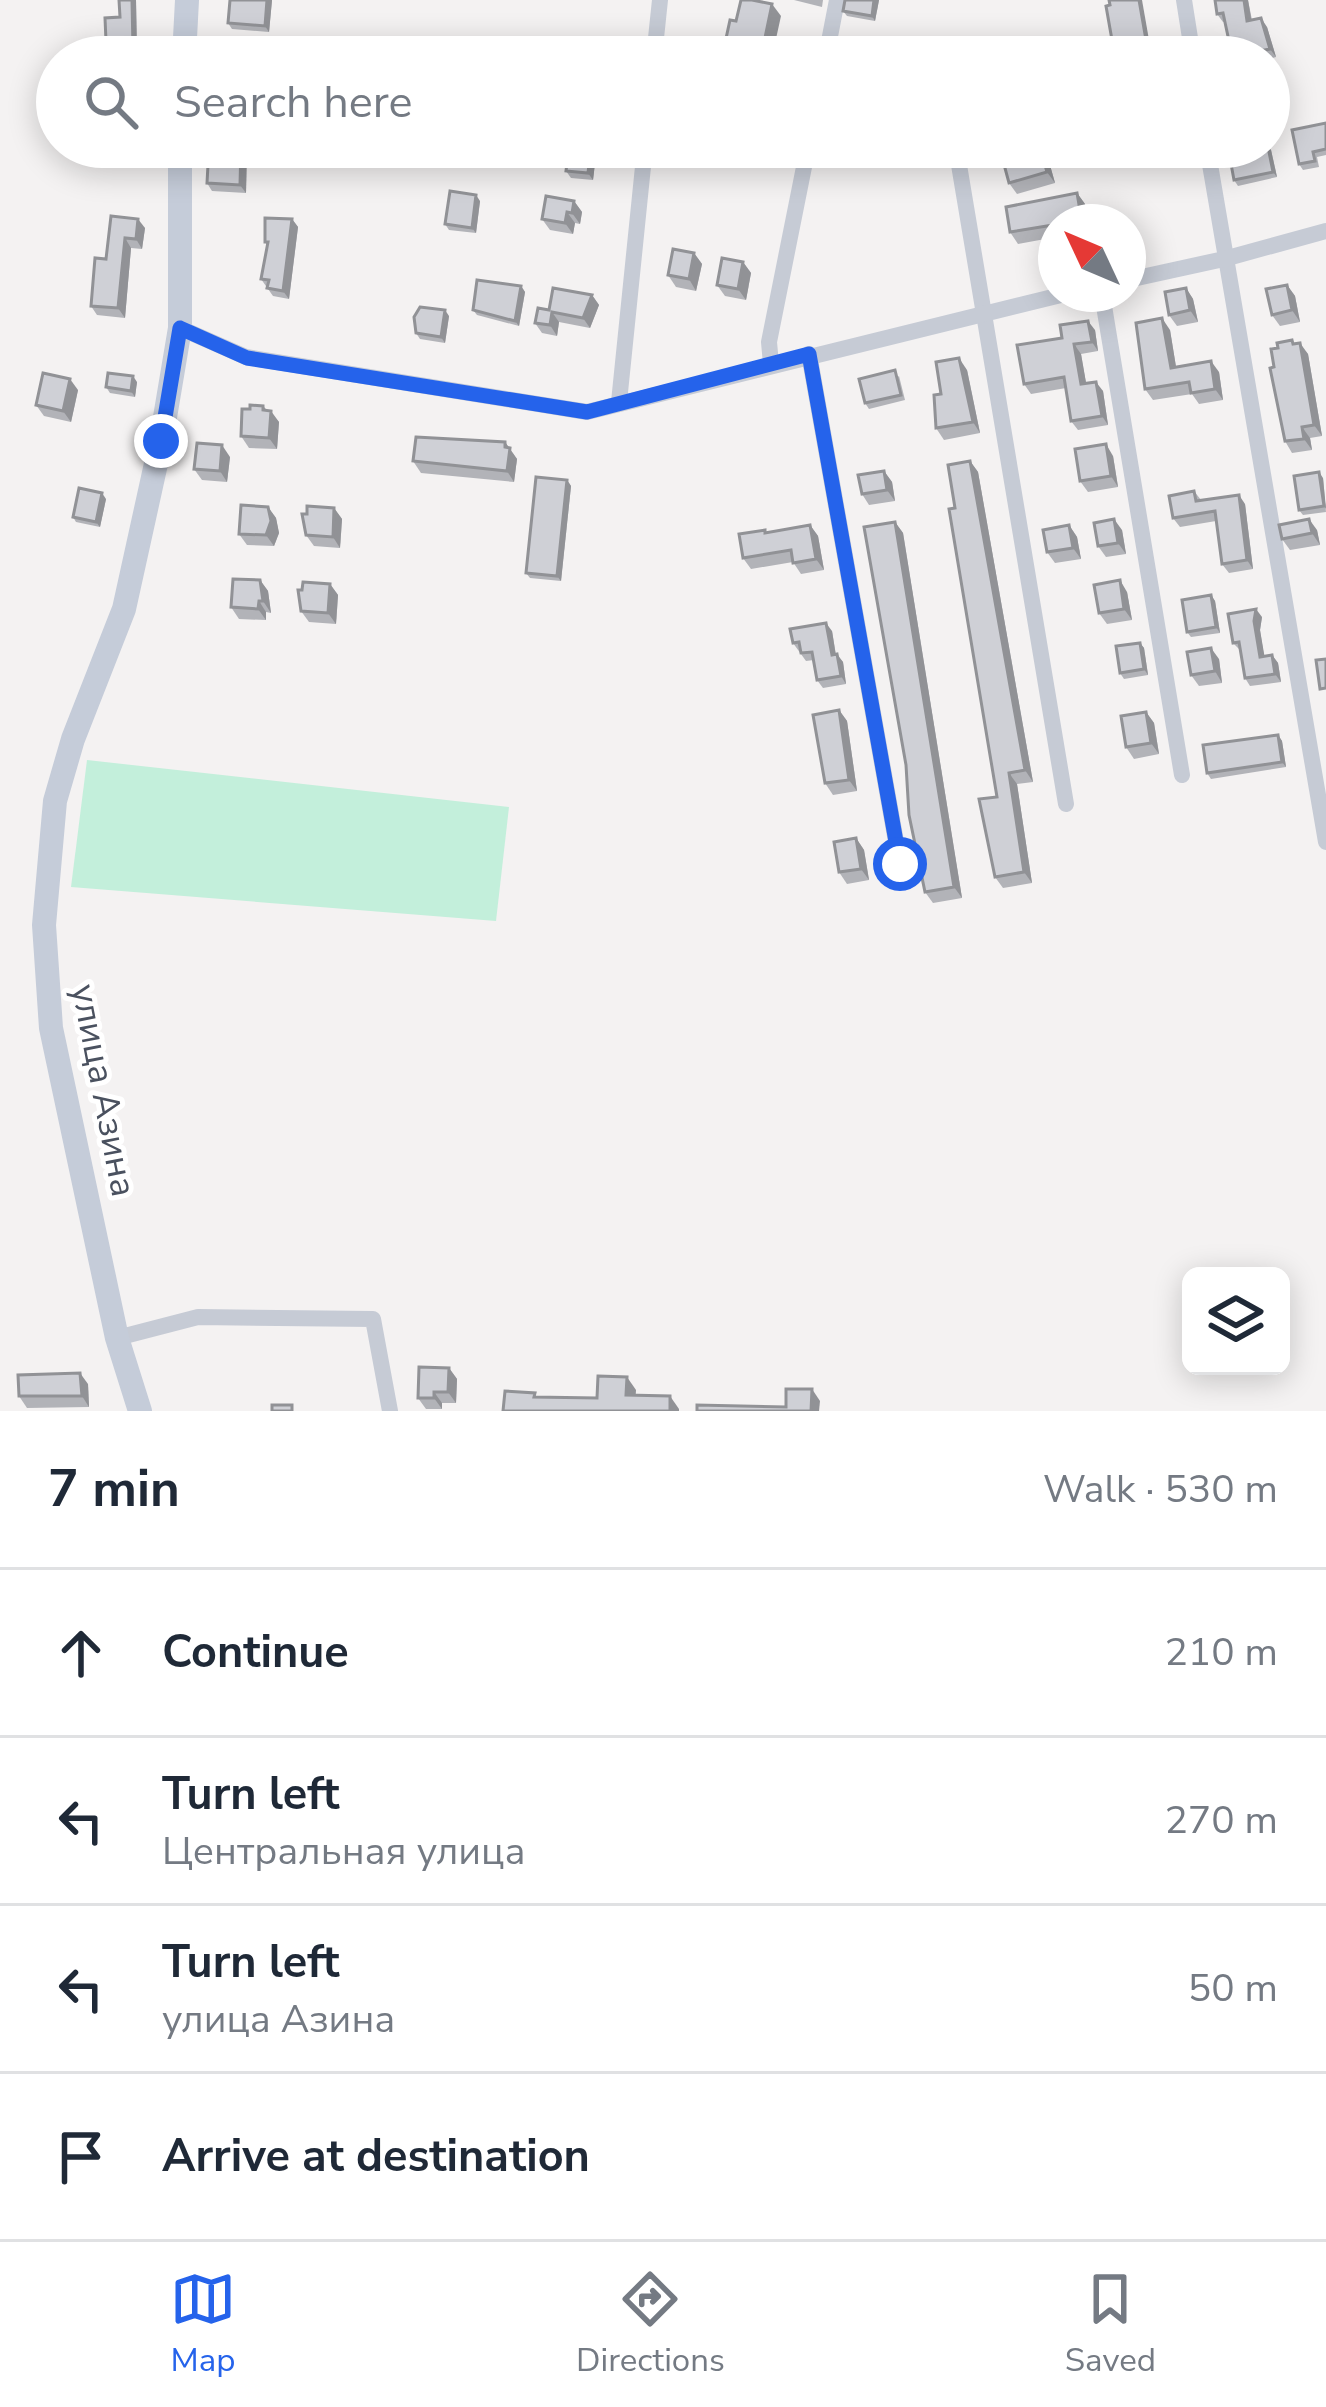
<!DOCTYPE html>
<meta charset="utf-8">
<style>
body{margin:0;font-family:"Nunito Sans",sans-serif;background:#f6f6f7;color:#1f2937}
.controls{position:absolute;right:36px;bottom:36px;display:grid;overflow:hidden;border-radius:18px;box-shadow:0 6px 30px #0003}
.controls button{width:108px;height:108px;display:grid;place-items:center;padding:0;border:0;border-bottom:3px solid #e0e1e3;background:#fff;color:#1f2937;font:60px sans-serif}
.compass{position:absolute;left:1038px;top:204px;width:108px;height:108px;border-radius:50%;background:#fff;box-shadow:0 6px 30px #0003;rotate:314deg}
.stop{position:absolute;width:36px;height:36px;margin:-27px;border:9px solid #2563eb;border-radius:50%;background:#fff}
.stop.end{background:#2563eb;border-color:#fff;box-shadow:0 3px 12px #0008}
.list{margin:0;padding:0;list-style:none}
h2{display:flex;justify-content:space-between;align-items:center;height:156px;margin:0;padding:0 48px;font-size:51px}
h2 small{font-size:39px;font-weight:400;color:#747a83}
.list li{display:grid;grid-template-columns:78px 1fr auto;gap:36px;align-items:center;box-sizing:border-box;height:168px;padding:0 48px;border-top:3px solid #e0e1e3}
.list b{display:block;font-size:45px;white-space:nowrap}
.list p{margin:0;font-size:39px;white-space:nowrap;color:#747a83}
.list em{font-size:39px;font-style:normal;color:#747a83}
.icon{flex:none;width:66px;height:66px;fill:none;stroke:currentColor;stroke-width:2;stroke-linecap:round;stroke-linejoin:round}
.map{position:relative;flex:none;width:1326px;height:1411px;overflow:hidden}
.search{position:absolute;background:#fff;box-shadow:0 6px 30px #0003;left:36px;right:36px;top:36px;height:132px;display:flex;align-items:center;gap:30px;box-sizing:border-box;padding:0 42px;border-radius:66px;color:#747a83;font-size:45px}
.sheet{height:828px;background:#fff}
nav{display:flex;justify-content:space-around;align-items:center;box-sizing:border-box;height:168px;border-top:3px solid #e0e1e3;background:#fff;font-size:33px;color:#747a83}
nav a{display:grid;justify-items:center;gap:6px}
nav .on{color:#2563eb}
.map>svg:first-child{display:block}
.green{fill:#c3efdb}
.lines{fill:none;stroke-linecap:round;stroke-linejoin:round}
.street{stroke:#c6cbd5;stroke-width:16}
.secondary{stroke:#c5ccd9;stroke-width:24}
.wall{fill:#b2b3b8}
.shaded-wall{fill:#919296}
.building{fill:#cfd0d6;stroke:#919296;stroke-width:3}
.route{stroke:#2563eb;stroke-width:15}
.labels{text-anchor:middle;stroke-width:10;stroke-linejoin:round;paint-order:stroke}
.street-label{font-size:36px;fill:#4a515f;stroke:#fff}
</style>
<div class="map">
<svg width="1326" height="1411" viewBox="0 0 1326 1411">
<rect width="100%" height="100%" fill="#f4f2f2"/>
<path class="green" d="M87,760L509,807L496,921L71,887Z"/>
<g class="lines">
<g class="street">
<path d="M1184,0L1193,57"/>
<path d="M654,57L660,0"/>
<path d="M826,57L837,0"/>
<path d="M956,147L1066,804"/>
<path d="M1207,147L1326,842"/>
<path d="M1128,280L1224,259L1326,231"/>
<path d="M1102,294L1182,775"/>
<path d="M180,328L246,357L587,412L1065,294"/>
<path d="M809,354L900,864"/>
<path d="M771,364L769,342L808,147"/>
<path d="M619,402L645,147"/>
<path d="M117,1338L198,1317L373,1319L390,1411"/>
</g>
<g class="secondary">
<path d="M184,57L187,0"/>
<path d="M140,1411L117,1338L51,1028L44,925L55,801L73,739L124,609L161,441L180,328V147"/>
</g>
</g>
<g class="wall">
<path d="M119,0H136L137,54L133,55L128,45L110,46L106,41L120,17Z"/>
<path d="M272,0L269,32L232,29L228,23Z"/>
<path d="M794,0H823L822,7Z"/>
<path d="M845,0H879L875,21L847,16L843,11Z"/>
<path d="M1215,0H1248L1252,20L1267,27L1276,57L1269,59V57H1239L1237,49H1235L1229,41L1225,22H1223L1217,14Z"/>
<path d="M1326,123V155L1317,157L1319,167L1303,170L1299,164Z"/>
<path d="M120,147H150L151,152L124,153Z"/>
<path d="M209,147H247L246,193L212,191L207,183Z"/>
<path d="M597,147L593,180L571,178L566,171Z"/>
<path d="M1256,147H1269L1271,150L1277,177L1238,186L1234,180Z"/>
<path d="M1048,158L1055,183L1017,194L1009,183Z"/>
<path d="M1077,193L1085,204L1056,222V237L1018,244L1010,232Z"/>
<path d="M480,201L476,233L449,230L445,224Z"/>
<path d="M574,201L582,212L580,224L575,223L573,234L550,230L542,219Z"/>
<path d="M111,216L145,228L142,249L131,248L125,318L97,315L91,306L106,259Z"/>
<path d="M292,219L298,227L289,299L273,296L261,279L268,247L265,242Z"/>
<path d="M694,253L702,264L696,291L676,287L668,275Z"/>
<path d="M743,262L751,273L746,300L725,296L717,285Z"/>
<path d="M1287,285L1295,296L1300,322L1280,326L1272,315Z"/>
<path d="M521,286L525,292L519,326L477,315L473,310Z"/>
<path d="M1186,288L1193,299L1198,322L1177,326L1169,315Z"/>
<path d="M592,295L599,305L590,328L559,322L557,336L542,333L535,323L549,310Z"/>
<path d="M449,316L445,343L420,339L416,333Z"/>
<path d="M1095,330L1098,351L1081,354L1086,383L1103,391L1108,425L1078,430L1071,421L1066,388L1031,394L1024,384L1062,338Z"/>
<path d="M1170,330L1176,367L1219,372L1223,400L1199,404L1192,394L1153,400L1145,389Z"/>
<path d="M1295,344L1308,354L1322,436L1310,438L1312,450L1292,453L1285,441L1274,367Z"/>
<path d="M967,370L980,433L944,440L936,428L941,394Z"/>
<path d="M899,376L905,400L869,409L865,403Z"/>
<path d="M137,382L135,397L110,393L106,387Z"/>
<path d="M78,390L71,422L44,416L36,405Z"/>
<path d="M263,406L279,422L277,449L249,448L241,436L250,409Z"/>
<path d="M505,442L517,459L514,482L421,473L413,461Z"/>
<path d="M1113,456L1118,487L1088,492L1080,481Z"/>
<path d="M230,457L227,482L202,480L194,469Z"/>
<path d="M970,461L978,472L1033,782L1017,784L1032,883L1003,888L995,877L997,797L955,508Z"/>
<path d="M884,471L892,482L895,501L869,505L862,494Z"/>
<path d="M1323,478L1326,512L1303,515L1299,510Z"/>
<path d="M567,480L571,486L561,581L530,578L526,573Z"/>
<path d="M1194,491L1201,500L1245,504L1253,569L1229,573L1222,564L1216,521L1180,527L1173,518Z"/>
<path d="M106,499L100,527L76,522L73,517Z"/>
<path d="M268,507L276,518L279,533L274,546L247,545L239,534Z"/>
<path d="M334,508L342,519L340,548L314,546L306,535Z"/>
<path d="M895,522L903,533L962,898L933,903L925,892Z"/>
<path d="M810,525L818,536L824,570L801,574L793,562L751,569L743,558L765,530L766,532Z"/>
<path d="M1069,525L1077,537L1081,559L1055,563L1047,552Z"/>
<path d="M1122,530L1126,554L1106,557L1098,546Z"/>
<path d="M1317,530L1320,545L1290,550L1282,539Z"/>
<path d="M260,580L268,591L271,613L266,612V620L239,619L231,607Z"/>
<path d="M330,584L338,595L336,624L309,622L301,611Z"/>
<path d="M1127,592L1132,620L1107,624L1099,613Z"/>
<path d="M1211,595L1215,601L1220,633L1191,637L1187,632Z"/>
<path d="M1262,617L1260,630L1264,656L1272,655L1278,663L1281,682L1250,686L1245,678L1240,650L1233,643Z"/>
<path d="M832,631L836,655L843,662L846,684L823,688L817,680L814,660L806,661L793,643Z"/>
<path d="M1140,643L1144,648L1148,675L1124,679L1120,673Z"/>
<path d="M1219,659L1222,683L1199,686L1191,675Z"/>
<path d="M839,710L847,721L857,791L833,795L825,783Z"/>
<path d="M1146,712L1154,723L1159,754L1134,759L1126,747Z"/>
<path d="M1278,735L1282,741L1286,767L1211,779L1207,773Z"/>
<path d="M856,838L864,850L869,880L847,884L839,872Z"/>
<path d="M449,1368L457,1379L456,1403H442V1409H426L418,1398Z"/>
<path d="M88,1384L89,1407L27,1408L19,1396Z"/>
</g>
<g class="shaded-wall">
<path d="M132,0H136L137,54L133,48Z"/>
<path d="M267,0H272L269,32L265,26Z"/>
<path d="M874,0H879L875,21L872,16Z"/>
<path d="M1139,0H1142L1152,57H1149Z"/>
<path d="M1244,0H1248L1253,30L1247,21Z"/>
<path d="M772,4L781,16L772,57H761Z"/>
<path d="M1261,18L1267,27L1276,57L1270,49Z"/>
<path d="M241,147H247L246,193L240,185Z"/>
<path d="M591,147H597L593,180L588,173Z"/>
<path d="M1040,147L1048,158L1055,183L1047,172Z"/>
<path d="M1268,147L1271,150L1277,177L1273,172Z"/>
<path d="M1077,193L1085,204L1088,222H1082Z"/>
<path d="M476,195L480,201L476,233L472,228Z"/>
<path d="M574,201L582,212L580,224L572,213Z"/>
<path d="M567,212L575,223L573,234L565,223Z"/>
<path d="M138,219L145,228L142,249L136,239Z"/>
<path d="M292,219L298,227L289,299L283,291Z"/>
<path d="M125,238L131,248L125,318L118,308Z"/>
<path d="M694,253L702,264L696,291L689,279Z"/>
<path d="M743,262L751,273L746,300L738,289Z"/>
<path d="M1287,285L1295,296L1300,322L1292,310Z"/>
<path d="M521,286L525,292L519,326L515,321Z"/>
<path d="M1186,288L1193,299L1198,322L1190,310Z"/>
<path d="M592,295L599,305L590,328L583,318Z"/>
<path d="M445,310L449,316L445,343L441,337Z"/>
<path d="M552,312L559,322L557,336L550,325Z"/>
<path d="M1162,318L1170,330L1178,379L1171,368Z"/>
<path d="M1088,321L1095,330L1098,351L1092,342Z"/>
<path d="M1300,343L1308,354L1322,436L1314,425Z"/>
<path d="M1074,344L1081,354L1088,394L1081,384Z"/>
<path d="M959,358L967,370L980,433L973,422Z"/>
<path d="M1211,361L1219,372L1223,400L1215,389Z"/>
<path d="M133,376L137,382L135,397L131,391Z"/>
<path d="M70,379L78,390L71,422L63,411Z"/>
<path d="M1096,382L1103,391L1108,425L1102,416Z"/>
<path d="M263,406L270,416L271,411L279,422L277,449L269,438Z"/>
<path d="M1302,427L1310,438L1312,450L1304,439Z"/>
<path d="M505,442L517,459L514,482L507,471Z"/>
<path d="M1106,444L1113,456L1118,487L1111,476Z"/>
<path d="M222,445L230,457L227,482L220,471Z"/>
<path d="M970,461L978,472L1033,782L1025,770Z"/>
<path d="M884,471L892,482L895,501L887,490Z"/>
<path d="M1319,472L1323,478L1326,509L1324,506Z"/>
<path d="M567,480L571,486L561,581L557,576Z"/>
<path d="M102,493L106,499L100,527L96,522Z"/>
<path d="M1239,495L1245,504L1253,569L1247,560Z"/>
<path d="M268,507L276,518L279,533L274,546L266,535Z"/>
<path d="M334,508L342,519L340,548L333,537Z"/>
<path d="M1114,519L1122,530L1126,554L1118,543Z"/>
<path d="M1309,519L1317,530L1320,545L1312,533Z"/>
<path d="M895,522L903,533L962,898L954,887Z"/>
<path d="M810,525L818,536L824,570L816,559Z"/>
<path d="M1069,525L1077,537L1081,559L1073,548Z"/>
<path d="M260,580L268,591L271,613L263,601Z"/>
<path d="M1120,580L1127,592L1132,620L1124,609Z"/>
<path d="M330,584L338,595L336,624L328,613Z"/>
<path d="M1211,595L1215,601L1220,633L1216,627Z"/>
<path d="M259,601L266,612V620L258,609Z"/>
<path d="M1256,609L1262,617L1260,630L1266,665L1260,657L1254,621Z"/>
<path d="M826,623L832,631L837,663L832,655Z"/>
<path d="M1140,643L1144,648L1148,675L1144,669Z"/>
<path d="M1211,648L1219,659L1222,683L1215,671Z"/>
<path d="M837,654L843,662L846,684L841,676Z"/>
<path d="M1272,655L1278,663L1281,682L1275,674Z"/>
<path d="M839,710L847,721L857,791L849,780Z"/>
<path d="M1146,712L1154,723L1159,754L1151,743Z"/>
<path d="M1278,735L1282,741L1286,767L1282,762Z"/>
<path d="M1009,773L1017,784L1032,883L1024,872Z"/>
<path d="M856,838L864,850L869,880L861,869Z"/>
<path d="M449,1368L457,1379L456,1403L448,1392Z"/>
<path d="M80,1373L88,1384L89,1407L82,1396Z"/>
<path d="M627,1377L636,1390L635,1408L626,1395Z"/>
<path d="M812,1389L820,1401L819,1411H811Z"/>
<path d="M434,1392L442,1403V1409L434,1398Z"/>
<path d="M670,1396L679,1409V1411H670Z"/>
</g>
<g class="building">
<path d="M119,0H132L133,48L129,49L126,39L106,41L105,18L120,17Z"/>
<path d="M230,0H267L265,26L228,23Z"/>
<path d="M741,0H752L772,4L761,57H722L730,20L736,21Z"/>
<path d="M845,0H874L872,16L843,11Z"/>
<path d="M1109,0H1139L1149,57H1115L1106,6L1110,5Z"/>
<path d="M1215,0H1244L1247,21L1261,18L1270,49L1254,52V57H1239L1235,40L1229,41L1223,13L1217,14Z"/>
<path d="M1007,47L1009,57H978V54Z"/>
<path d="M1326,123V149L1313,152L1315,161L1299,164L1292,130Z"/>
<path d="M209,147H241L240,185L207,183Z"/>
<path d="M569,147H591L588,173L566,171Z"/>
<path d="M1040,147L1047,172L1009,183L1002,157Z"/>
<path d="M1256,147H1268L1273,172L1234,180L1229,153Z"/>
<path d="M450,191L476,195L472,228L445,224Z"/>
<path d="M1077,193L1082,222H1056L1055,234L1053,225L1010,232L1006,207Z"/>
<path d="M546,196L574,201L572,213L567,212L565,223L542,219Z"/>
<path d="M111,216L138,219L136,239L125,238L118,308L91,306L95,258L106,259Z"/>
<path d="M265,218L292,219L283,291L267,288L269,280L261,279L268,242H265Z"/>
<path d="M673,249L694,253L689,279L668,275Z"/>
<path d="M722,258L743,262L738,289L717,285Z"/>
<path d="M477,280L521,286L515,321L473,310Z"/>
<path d="M1287,285L1292,310L1272,315L1266,289Z"/>
<path d="M553,288L592,295L583,318L552,312L550,325L535,323L538,308L549,310Z"/>
<path d="M1186,288L1190,310L1169,315L1165,292Z"/>
<path d="M420,307L445,310L441,337L416,333L414,317Z"/>
<path d="M1162,318L1171,368L1211,361L1215,389L1191,393L1189,382L1145,389L1136,323Z"/>
<path d="M1088,321L1092,342L1074,344L1081,384L1096,382L1102,416L1071,421L1064,377L1024,384L1017,345L1062,338L1060,325Z"/>
<path d="M1292,340L1293,344L1300,343L1314,425L1302,427L1304,439L1285,441L1270,368L1274,367L1271,349L1278,348L1277,343Z"/>
<path d="M959,358L973,422L936,428L934,395L941,394L936,362Z"/>
<path d="M895,370L901,395L865,403L859,379Z"/>
<path d="M43,373L70,379L63,411L36,405Z"/>
<path d="M108,373L133,376L131,391L106,387Z"/>
<path d="M250,405L263,406V410L271,411L269,438L241,436L242,409H250Z"/>
<path d="M416,437L505,442V447L510,448L507,471L413,461Z"/>
<path d="M197,443L222,445L220,471L194,469Z"/>
<path d="M1106,444L1111,476L1080,481L1075,449Z"/>
<path d="M970,461L1025,770L1009,773L1024,872L995,877L979,799L997,797L949,509L955,508L948,465Z"/>
<path d="M884,471L887,490L862,494L858,475Z"/>
<path d="M1319,472L1324,506L1299,510L1294,476Z"/>
<path d="M536,477L567,480L557,576L526,573Z"/>
<path d="M79,488L102,493L96,522L73,517Z"/>
<path d="M1194,491L1196,501L1239,495L1247,560L1222,564L1215,511L1173,518L1169,496Z"/>
<path d="M241,505L268,507L271,521L266,535L239,534Z"/>
<path d="M307,506L334,508L333,537L306,535L302,514H307Z"/>
<path d="M1114,519L1118,543L1098,546L1094,523Z"/>
<path d="M1309,519L1312,533L1282,539L1279,525Z"/>
<path d="M895,522L954,887L925,892L909,815L906,765L864,527Z"/>
<path d="M810,525L816,559L793,563L791,550L743,558L739,534L765,530V533Z"/>
<path d="M1069,525L1073,548L1047,552L1043,530Z"/>
<path d="M233,579L260,580L263,601H259L258,609L231,607Z"/>
<path d="M1120,580L1124,609L1099,613L1094,585Z"/>
<path d="M303,582L330,584L328,613L301,611L298,590H302Z"/>
<path d="M1211,595L1216,627L1187,632L1182,600Z"/>
<path d="M1256,609L1254,621L1260,657L1272,655L1275,674L1245,678L1239,642L1233,643L1228,614Z"/>
<path d="M826,623L832,655L837,654L841,676L817,680L812,652L801,653L799,642L793,643L790,629Z"/>
<path d="M1140,643L1144,669L1120,673L1116,646Z"/>
<path d="M1211,648L1215,671L1191,675L1187,652Z"/>
<path d="M1326,659V688L1320,689L1316,660Z"/>
<path d="M839,710L849,780L825,783L813,715Z"/>
<path d="M1146,712L1151,743L1126,747L1121,716Z"/>
<path d="M1278,735L1282,762L1207,773L1203,745Z"/>
<path d="M856,838L861,869L839,872L834,842Z"/>
<path d="M419,1367L449,1368L448,1392H434V1398H418Z"/>
<path d="M80,1373L82,1396H19L18,1375Z"/>
<path d="M598,1376L627,1377L626,1395L670,1396V1411H503L505,1391L535,1393L534,1397L597,1398Z"/>
<path d="M786,1389H812L811,1411H697V1405L786,1407Z"/>
<rect x="272" y="1405" width="20" height="6"/>
</g>
<g class="lines">
<path class="route" d="M161,441L180,328L247,358L587,412L809,354L900,864"/>
</g>
<g class="labels">
<g class="street-label">
<text transform="translate(105 1090) rotate(79)" y="13">улица Азина</text>
</g>
</g>
</svg>
<div class="controls">
<button><svg class="icon" aria-label="layers" viewBox="0 0 24 24"><path d="M12 4l9 5-9 5-9-5zM3 14l9 5 9-5"/></svg></button>
</div>
<svg class="compass" viewBox="-18 -18 36 36"><path d="M0-13l5 13h-10z" fill="#e53935"/><path d="M0 13l5-13h-10z" fill="#747a83"/></svg>
<div class="stop" style="left:900px;top:864px"></div>
<div class="stop end" style="left:161px;top:441px"></div>
<div class="search"><svg class="icon" aria-label="search" viewBox="0 0 24 24"><circle cx="10" cy="10" r="6"/><path d="M15 15l6 6"/></svg>Search here</div>
</div>
<section class="sheet">
<h2>7 min<small>Walk · 530 m</small></h2>
<ul class="list">
<li><svg class="icon" aria-label="ahead" viewBox="0 0 24 24"><path d="M12 20V5M6 11l6-6 6 6"/></svg><div><b>Continue</b></div><em>210 m</em></li>
<li><svg class="icon" aria-label="left" viewBox="0 0 24 24"><path d="M17 20v-9H6M10 6l-5 5 5 5"/></svg><div><b>Turn left</b><p>Центральная улица</p></div><em>270 m</em></li>
<li><svg class="icon" aria-label="left" viewBox="0 0 24 24"><path d="M17 20v-9H6M10 6l-5 5 5 5"/></svg><div><b>Turn left</b><p>улица Азина</p></div><em>50 m</em></li>
<li><svg class="icon" aria-label="arrive" viewBox="0 0 24 24"><path d="M6 21V4h12l-3 4 3 4H6"/></svg><div><b>Arrive at destination</b></div></li>
</ul>
</section>
<nav>
<a class="on"><svg class="icon" aria-label="map" viewBox="0 0 24 24"><path d="M3 6l6-2 6 2 6-2v14l-6 2-6-2-6 2zM9 4v14M15 6v14"/></svg>Map</a>
<a><svg class="icon" aria-label="directions" viewBox="0 0 24 24"><path d="M12 3l9 9-9 9-9-9zM9 14v-3h6M13 9l2 2-2 2"/></svg>Directions</a>
<a><svg class="icon" aria-label="saved" viewBox="0 0 24 24"><path d="M7 4h10v16l-5-4-5 4z"/></svg>Saved</a>
</nav>
